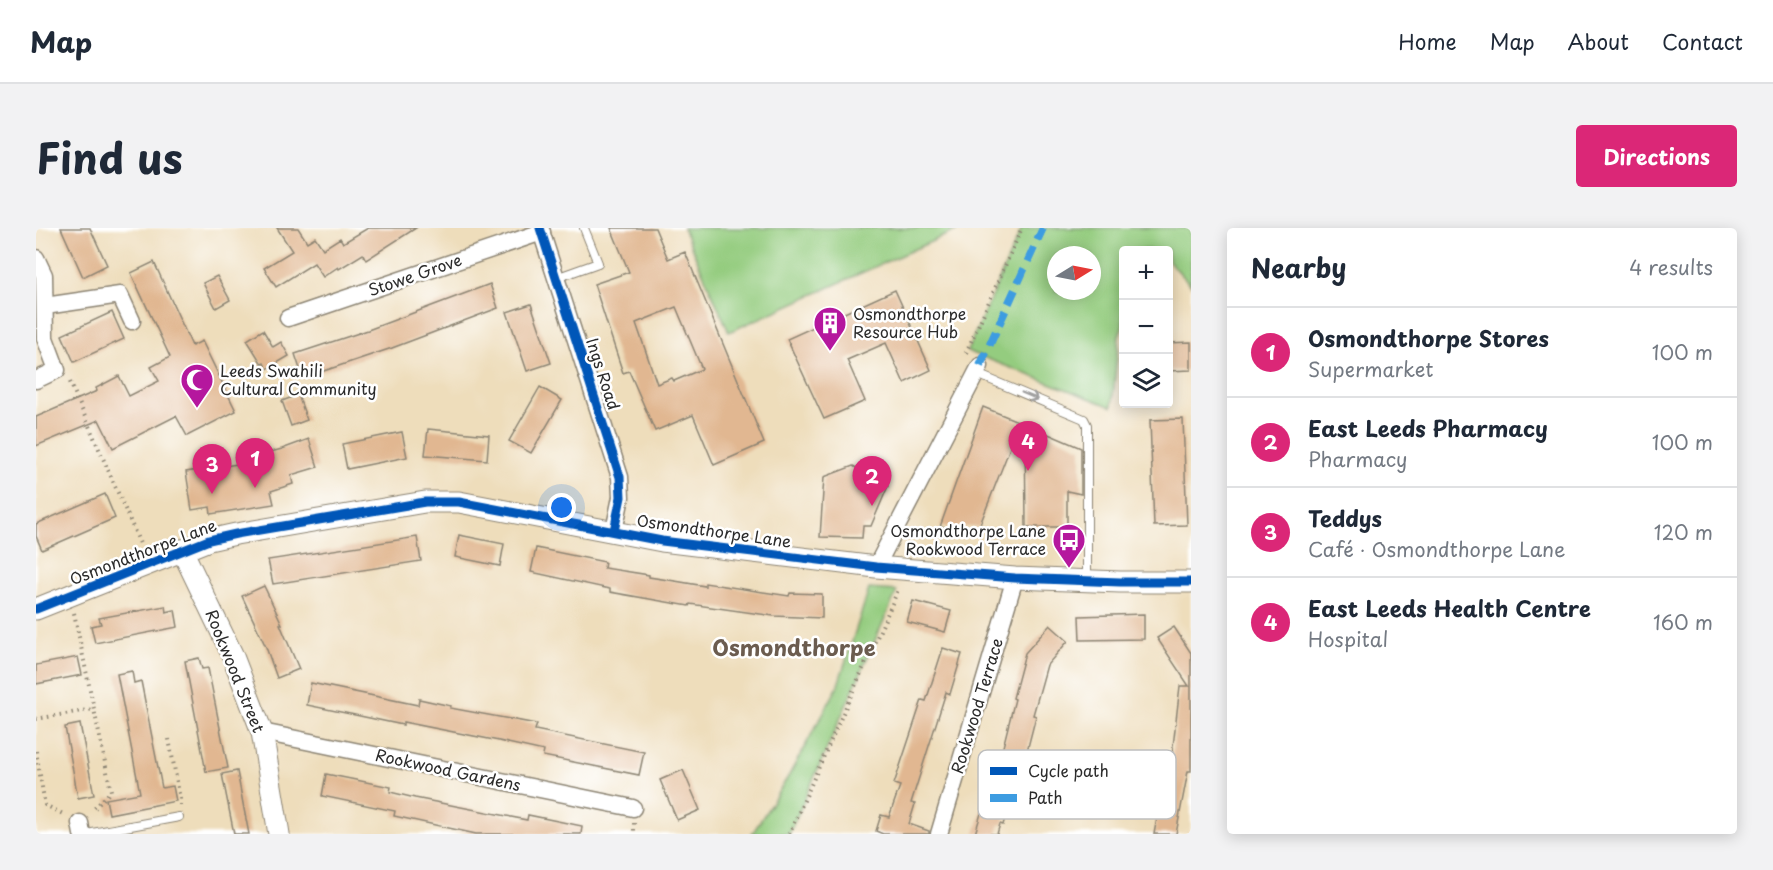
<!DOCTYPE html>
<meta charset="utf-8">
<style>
body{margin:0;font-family:"Playpen Sans",sans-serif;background:#f2f2f3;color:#1f2937}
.controls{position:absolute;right:18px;top:18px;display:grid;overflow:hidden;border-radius:6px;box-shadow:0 3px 15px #0003}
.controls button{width:54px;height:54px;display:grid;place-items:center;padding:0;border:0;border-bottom:2px solid #e0e1e3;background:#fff;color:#1f2937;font:30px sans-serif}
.compass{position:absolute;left:1011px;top:18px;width:54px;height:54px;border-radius:50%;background:#fff;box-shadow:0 3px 15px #0003;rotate:80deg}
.you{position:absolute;left:526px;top:280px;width:21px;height:21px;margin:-15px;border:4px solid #fff;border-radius:50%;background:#1a73e8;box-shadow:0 0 0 9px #1a73e833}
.badge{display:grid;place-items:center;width:39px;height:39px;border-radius:50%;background:#db2777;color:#fff;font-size:20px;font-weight:700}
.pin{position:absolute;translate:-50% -50px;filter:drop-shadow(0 2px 3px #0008)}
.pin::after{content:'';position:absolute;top:32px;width:21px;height:18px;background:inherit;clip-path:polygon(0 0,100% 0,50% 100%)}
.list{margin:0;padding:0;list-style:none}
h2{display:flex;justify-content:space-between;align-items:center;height:78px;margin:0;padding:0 24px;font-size:26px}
h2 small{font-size:20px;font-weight:400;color:#747a83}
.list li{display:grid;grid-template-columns:39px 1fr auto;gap:18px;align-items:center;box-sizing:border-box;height:90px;padding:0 24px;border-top:2px solid #e0e1e3}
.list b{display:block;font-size:22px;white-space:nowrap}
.list p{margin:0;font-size:20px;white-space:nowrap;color:#747a83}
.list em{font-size:20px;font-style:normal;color:#747a83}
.icon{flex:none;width:33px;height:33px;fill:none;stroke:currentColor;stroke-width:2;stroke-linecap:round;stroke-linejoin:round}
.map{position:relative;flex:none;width:1155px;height:606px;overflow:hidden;border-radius:6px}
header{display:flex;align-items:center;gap:36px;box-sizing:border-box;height:84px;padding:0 30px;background:#fff;border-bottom:2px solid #e0e1e3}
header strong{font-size:28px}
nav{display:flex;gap:33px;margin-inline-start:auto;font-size:21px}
.intro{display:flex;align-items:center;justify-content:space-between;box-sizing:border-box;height:144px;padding:0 36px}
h1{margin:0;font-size:42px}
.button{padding:15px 27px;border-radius:6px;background:#db2777;color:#fff;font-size:21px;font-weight:700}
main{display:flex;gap:36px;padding:0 36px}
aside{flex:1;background:#fff;border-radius:6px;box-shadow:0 3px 15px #0003}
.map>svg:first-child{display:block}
.green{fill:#94cc7f;stroke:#607c55;stroke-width:1.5;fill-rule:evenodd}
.building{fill:#e1b791;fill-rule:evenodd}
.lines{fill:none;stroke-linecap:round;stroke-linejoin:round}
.service-casing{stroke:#8c8473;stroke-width:10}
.minor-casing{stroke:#8c8473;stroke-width:19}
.tertiary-casing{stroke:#8c8473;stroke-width:23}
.path{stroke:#8c8473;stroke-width:4;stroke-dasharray:1.5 4.5;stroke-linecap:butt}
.service{stroke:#fff;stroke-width:8}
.minor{stroke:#fff;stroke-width:16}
.tertiary{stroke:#fff;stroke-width:21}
.quiet{stroke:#3d9ce1;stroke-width:8;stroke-dasharray:15 8;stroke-linecap:butt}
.cycleway-casing{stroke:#fff;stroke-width:13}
.cycleway{stroke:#0057b8;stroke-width:9}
.oneway{stroke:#a0a0a0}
.labels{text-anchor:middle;stroke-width:5;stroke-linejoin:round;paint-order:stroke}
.street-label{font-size:16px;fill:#2b2b2b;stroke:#fff}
.poi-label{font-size:16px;fill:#2b2b2b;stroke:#fff;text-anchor:start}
.district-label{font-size:22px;font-weight:bold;fill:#6b5c4f;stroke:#fff}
.key{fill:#fff;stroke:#bfbfbf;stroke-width:1.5}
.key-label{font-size:16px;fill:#2b2b2b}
</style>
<header>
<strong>Map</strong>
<nav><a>Home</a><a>Map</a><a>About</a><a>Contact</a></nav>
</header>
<div class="intro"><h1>Find us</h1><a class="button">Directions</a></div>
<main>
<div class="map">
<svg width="1155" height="606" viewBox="0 0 1155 606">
<rect width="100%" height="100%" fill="#fff"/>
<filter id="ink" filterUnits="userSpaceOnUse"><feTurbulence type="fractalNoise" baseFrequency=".0167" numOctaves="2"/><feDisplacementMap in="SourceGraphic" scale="12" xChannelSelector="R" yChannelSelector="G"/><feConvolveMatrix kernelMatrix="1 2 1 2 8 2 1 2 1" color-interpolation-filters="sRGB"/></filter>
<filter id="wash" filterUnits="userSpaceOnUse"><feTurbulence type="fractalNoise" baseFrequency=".008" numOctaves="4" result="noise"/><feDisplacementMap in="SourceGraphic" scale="24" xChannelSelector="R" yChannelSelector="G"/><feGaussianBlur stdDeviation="1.35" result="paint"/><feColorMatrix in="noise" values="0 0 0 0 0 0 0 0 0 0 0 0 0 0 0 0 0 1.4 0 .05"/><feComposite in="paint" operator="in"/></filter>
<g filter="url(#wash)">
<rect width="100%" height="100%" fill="#edb"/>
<g class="green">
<path d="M647,0H926L693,104Z"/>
<path d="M986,0H1155V57L1133,33L1132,22H1088L1087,97L1083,109L1076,179L931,123ZM1020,27H1056V63H1020Z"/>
<path d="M833,361L861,363L753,606H716L752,549L801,460Z"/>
</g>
<g id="blocks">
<g class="building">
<path d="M25,0H54L71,37L47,49Z"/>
<path d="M241,0H262L271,14L279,9L287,21L304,10L307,15L332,0H380L330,32L327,26L303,41L302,39L287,49L278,35L240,59L228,40L256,23Z"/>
<path d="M575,0H619L632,31L649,24L728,215L678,237L657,187L619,203L593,143L587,145L558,56L593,44ZM640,79L666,141L638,153L636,150L621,156L600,95Z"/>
<path d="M118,34L156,118L166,113L200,183L151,208L140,188L77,220L63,192L0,218V189L61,163L60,160L83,148L93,168L123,153L115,139L134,129L95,45Z"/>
<path d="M181,48L194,72L180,80L167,55Z"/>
<path d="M454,56L462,80L356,120L267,150L259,126L332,102Z"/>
<path d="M859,62L895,142L868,155L850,115L811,132L829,173L788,191L751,111Z"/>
<path d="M495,76L515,135L491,143L471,84Z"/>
<path d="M76,84L88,111L38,134L26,107Z"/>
<path d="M227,102L237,119L245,114L253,128L231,141L228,135L226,136L211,112Z"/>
<path d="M1155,114V142L1132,143V115Z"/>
<path d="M504,159L526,172L495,225L473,213Z"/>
<path d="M262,167L271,192L255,198L246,173Z"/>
<path d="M947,179L984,194L943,299H904Z"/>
<path d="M1147,191L1151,297L1118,298L1114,192Z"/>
<path d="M989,196L1045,220V266L1031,263V299H990Z"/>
<path d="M392,201L453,207L451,232L389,227Z"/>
<path d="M366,204L371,229L311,241L306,216Z"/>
<path d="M273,211L282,239L255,247L257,256L235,263L238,276L175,286L174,279L156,282L150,244L202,236L201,233L246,221Z"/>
<path d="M817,238L852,258L835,298H827L826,310L784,309L788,249Z"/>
<path d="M69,266L79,290L6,322L0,308V296Z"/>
<path d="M423,307L468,316L464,338L419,329Z"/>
<path d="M381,309L385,333L237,356L232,332Z"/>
<path d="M500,320L569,334L568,340L613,347V349L639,353L669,358V355L753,368L754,365L786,366V390L738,388L654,376L653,378L574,364V361L495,344Z"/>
<path d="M228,358L246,396H244L263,441L241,450L230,419L206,368Z"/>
<path d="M877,373L915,383L909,404L871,394Z"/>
<path d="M129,378L130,384L139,382L142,399L59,415L55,398L65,396L63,390Z"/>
<path d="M1108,386V411L1044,412L1043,388Z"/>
<path d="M1014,397L1032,413L1011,437L997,487L1000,488L982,558L978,557L967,597L964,596L961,606H939L952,561L956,563L979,471L977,470L989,425Z"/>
<path d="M1138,399L1155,425V543H1152L1140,606H1118L1128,552L1133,553L1144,458H1153L1121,410Z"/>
<path d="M907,420L926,426L914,466L910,464L875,575L879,576L873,596L893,603V606H847L840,603L845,587L853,589L864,558L858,556L886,472L890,473Z"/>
<path d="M42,429L46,447L0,456V437Z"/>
<path d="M163,430L166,441L172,440L192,540L170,544L149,433Z"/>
<path d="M96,443L98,455L105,453L126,560L137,558L140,573L73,586L70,571L104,565L81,446Z"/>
<path d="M275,455L382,477L383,471L415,478L414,480L501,496L499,502L608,524L603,547L507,528L508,523L463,513L367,494V497L271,477Z"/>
<path d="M44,496L58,567L42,570L29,499Z"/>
<path d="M647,542L664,582L641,592L624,552Z"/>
<path d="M201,543L208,581L213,606H198L186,546Z"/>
<path d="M290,546L355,559L354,564L379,570L491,592L492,587L546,598L545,606H440L358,588L359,583L286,568Z"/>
</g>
</g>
</g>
<g filter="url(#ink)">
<use href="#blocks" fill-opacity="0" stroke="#8c8473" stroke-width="1.5"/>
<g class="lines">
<g class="service-casing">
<g id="service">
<path d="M520,50L562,35L548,0"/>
<path d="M941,146L1048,191L1051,197V352"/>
<path d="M51,606L143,589"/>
</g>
</g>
<g class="minor-casing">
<g id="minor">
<path d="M504,0L584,249L585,269L578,303"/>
<path d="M0,30L8,47L9,110L21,142L0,152"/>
<path d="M9,78L84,67L96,93"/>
<path d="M252,90L506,4"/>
<path d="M840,339L944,138"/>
<path d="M226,504L597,580"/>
<path d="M44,595L46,606"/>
<path d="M903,606L979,350"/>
</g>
</g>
<g class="tertiary-casing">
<g id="tertiary">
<path d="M146,322L196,426L226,504L243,606"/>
<path d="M0,381L173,312L200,306L389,274H423L626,313L840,339L979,350L1084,354H1155"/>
</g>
</g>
<g class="path">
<path d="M930,125L986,0"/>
<path d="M34,154L105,318"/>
<path d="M38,385L75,563L56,583"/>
<path d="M0,491L58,481"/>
<path d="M133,511L144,571V577"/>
<path d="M0,523L9,577L29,587"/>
<path d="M598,595V606"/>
<path d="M753,606L863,360"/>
</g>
<use href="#service" class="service"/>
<use href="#minor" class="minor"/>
<use href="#tertiary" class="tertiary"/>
<path class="quiet" d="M944,138L1007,0"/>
<g class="cycleway-casing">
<g id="cycleway">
<path d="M504,0L584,249L585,269L578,303"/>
<path d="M0,381L173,312L200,306L389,274H423L626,313L840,339L979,350L1084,354H1155"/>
</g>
</g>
<use href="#cycleway" class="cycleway"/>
</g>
<defs><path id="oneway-shaft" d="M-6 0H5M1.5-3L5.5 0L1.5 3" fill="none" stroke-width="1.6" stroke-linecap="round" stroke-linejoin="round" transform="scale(1.5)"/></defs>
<use class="oneway" href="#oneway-shaft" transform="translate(994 168) rotate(23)"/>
</g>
<defs>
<g id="building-pin" transform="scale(1.725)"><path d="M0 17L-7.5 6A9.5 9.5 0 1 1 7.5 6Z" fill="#b5179e" stroke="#fff"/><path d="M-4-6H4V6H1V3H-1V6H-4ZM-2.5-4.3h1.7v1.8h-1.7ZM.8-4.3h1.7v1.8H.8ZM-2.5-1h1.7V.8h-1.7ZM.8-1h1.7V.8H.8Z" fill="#fff"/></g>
<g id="mosque-pin" transform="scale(1.725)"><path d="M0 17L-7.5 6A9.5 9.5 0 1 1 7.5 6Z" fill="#b5179e" stroke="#fff"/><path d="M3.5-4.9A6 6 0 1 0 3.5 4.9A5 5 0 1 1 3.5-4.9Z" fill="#fff"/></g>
<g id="bus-pin" transform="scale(1.725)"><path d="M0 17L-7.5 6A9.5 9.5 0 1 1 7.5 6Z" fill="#b5179e" stroke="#fff"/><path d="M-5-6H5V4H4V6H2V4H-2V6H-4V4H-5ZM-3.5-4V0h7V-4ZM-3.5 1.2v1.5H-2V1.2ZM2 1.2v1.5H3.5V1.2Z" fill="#fff"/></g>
</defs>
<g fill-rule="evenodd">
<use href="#building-pin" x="794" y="95"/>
<use href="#mosque-pin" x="161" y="152"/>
<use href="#bus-pin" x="1033" y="312"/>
</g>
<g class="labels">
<g class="street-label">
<text transform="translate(379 47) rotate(-19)" y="6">Stowe Grove</text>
<text transform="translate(567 146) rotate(72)" y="6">Ings Road</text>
<text transform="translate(678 303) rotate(8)" y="6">Osmondthorpe Lane</text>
<text transform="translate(107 324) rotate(-21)" y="6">Osmondthorpe Lane</text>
<text transform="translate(199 443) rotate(68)" y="6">Rookwood Street</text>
<text transform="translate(941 478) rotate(-73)" y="6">Rookwood Terrace</text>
<text transform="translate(412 542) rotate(12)" y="6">Rookwood Gardens</text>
</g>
<g class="poi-label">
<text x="817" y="92">Osmondthorpe<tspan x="817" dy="18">Resource Hub</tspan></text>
<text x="184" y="149">Leeds Swahili<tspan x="184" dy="18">Cultural Community</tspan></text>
<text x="1010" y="309" text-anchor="end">Osmondthorpe Lane<tspan x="1010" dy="18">Rookwood Terrace</tspan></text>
</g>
<g class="district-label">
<text x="758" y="428">Osmondthorpe</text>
</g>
</g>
<rect x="942" y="522" width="198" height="69" rx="9" class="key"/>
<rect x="954" y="539" width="27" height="8" fill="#0057b8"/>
<rect x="954" y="566" width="27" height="8" fill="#3d9ce1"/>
<g class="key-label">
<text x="992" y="549">Cycle path</text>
<text x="992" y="576">Path</text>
</g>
</svg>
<div class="controls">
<button>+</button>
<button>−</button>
<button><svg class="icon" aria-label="layers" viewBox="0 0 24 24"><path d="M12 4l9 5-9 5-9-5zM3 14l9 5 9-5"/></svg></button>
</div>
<svg class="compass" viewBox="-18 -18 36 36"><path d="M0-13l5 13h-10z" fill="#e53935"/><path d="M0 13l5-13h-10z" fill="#747a83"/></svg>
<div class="you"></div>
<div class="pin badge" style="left:219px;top:260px">1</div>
<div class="pin badge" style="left:836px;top:278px">2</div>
<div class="pin badge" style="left:176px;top:266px">3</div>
<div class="pin badge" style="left:992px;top:243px">4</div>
</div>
<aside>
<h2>Nearby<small>4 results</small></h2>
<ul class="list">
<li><span class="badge">1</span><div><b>Osmondthorpe Stores</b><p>Supermarket</p></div><em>100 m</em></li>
<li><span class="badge">2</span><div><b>East Leeds Pharmacy</b><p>Pharmacy</p></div><em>100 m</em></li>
<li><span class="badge">3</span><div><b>Teddys</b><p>Café · Osmondthorpe Lane</p></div><em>120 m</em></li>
<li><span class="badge">4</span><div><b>East Leeds Health Centre</b><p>Hospital</p></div><em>160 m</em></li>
</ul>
</aside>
</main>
